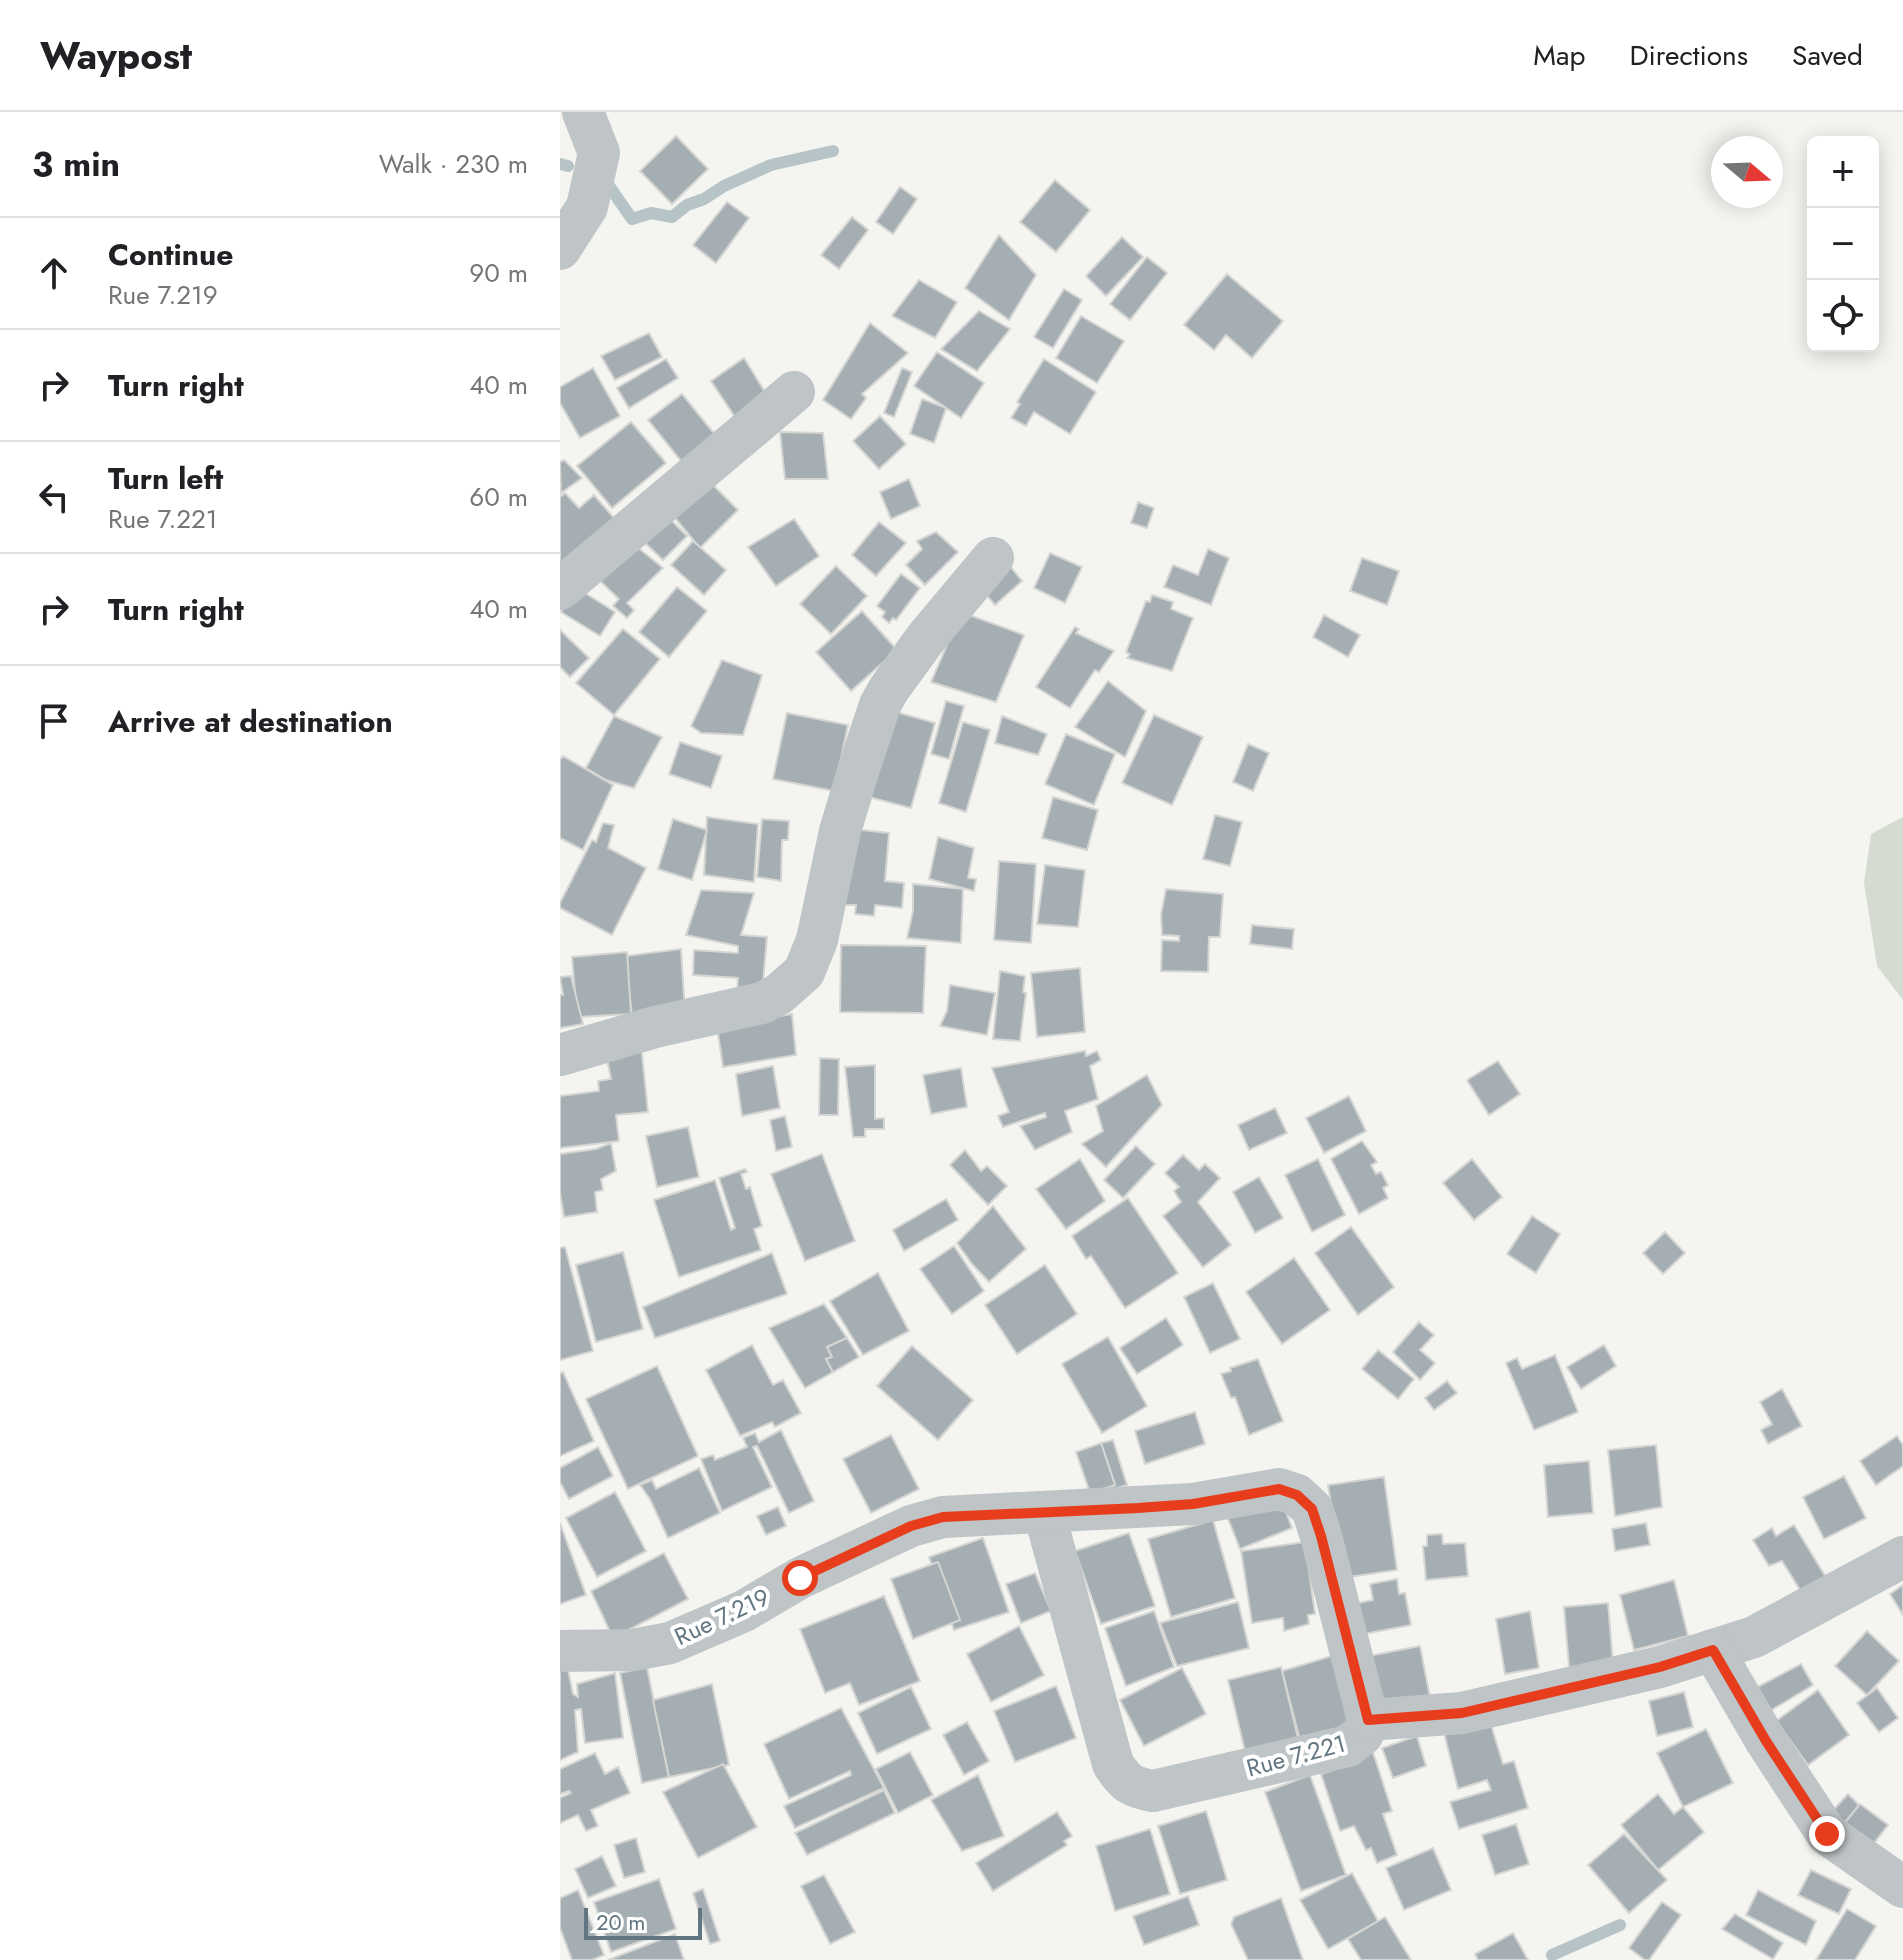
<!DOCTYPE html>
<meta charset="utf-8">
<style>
body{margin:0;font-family:Jost,sans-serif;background:#f2f2f2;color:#202124}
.controls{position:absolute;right:24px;top:24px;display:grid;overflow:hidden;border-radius:12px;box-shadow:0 4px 20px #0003}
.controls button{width:72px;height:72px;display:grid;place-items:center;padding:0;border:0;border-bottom:2px solid #e0e0e0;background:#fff;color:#202124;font:40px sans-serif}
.compass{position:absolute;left:1151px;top:24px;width:72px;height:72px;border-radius:50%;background:#fff;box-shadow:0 4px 20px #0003;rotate:109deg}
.scale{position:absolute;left:24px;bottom:20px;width:118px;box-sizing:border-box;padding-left:8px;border:4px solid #627682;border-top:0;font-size:22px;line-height:28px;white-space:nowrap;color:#627682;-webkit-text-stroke:6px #fff;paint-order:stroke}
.stop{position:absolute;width:24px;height:24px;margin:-18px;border:6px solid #e73d1c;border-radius:50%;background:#fff}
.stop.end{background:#e73d1c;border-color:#fff;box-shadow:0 2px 8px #0008}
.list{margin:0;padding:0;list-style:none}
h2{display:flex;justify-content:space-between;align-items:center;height:104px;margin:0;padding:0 32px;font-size:34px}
h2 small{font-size:26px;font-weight:400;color:#757577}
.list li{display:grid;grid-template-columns:52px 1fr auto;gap:24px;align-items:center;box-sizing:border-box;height:112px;padding:0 32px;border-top:2px solid #e0e0e0}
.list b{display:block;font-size:30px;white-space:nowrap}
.list p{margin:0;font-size:26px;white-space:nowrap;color:#757577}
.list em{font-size:26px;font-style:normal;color:#757577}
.icon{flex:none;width:44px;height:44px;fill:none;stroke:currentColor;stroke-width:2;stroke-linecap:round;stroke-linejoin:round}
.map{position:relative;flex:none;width:1343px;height:1848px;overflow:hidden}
header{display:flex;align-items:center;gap:48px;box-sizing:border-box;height:112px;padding:0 40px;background:#fff;border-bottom:2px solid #e0e0e0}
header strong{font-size:38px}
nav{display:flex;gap:44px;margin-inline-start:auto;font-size:28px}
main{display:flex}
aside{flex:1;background:#fff}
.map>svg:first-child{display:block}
.green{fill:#d5dbd1}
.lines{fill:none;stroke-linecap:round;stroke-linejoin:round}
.stream{stroke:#b6c4c7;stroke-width:12}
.building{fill:#a5afb3;stroke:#d5d5d3;stroke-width:2}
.street{stroke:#bfc4c6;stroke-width:42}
.route{stroke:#e73d1c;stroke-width:10}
.labels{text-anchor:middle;stroke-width:8;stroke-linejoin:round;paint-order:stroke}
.street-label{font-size:24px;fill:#627682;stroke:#fff}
</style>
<header>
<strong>Waypost</strong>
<nav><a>Map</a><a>Directions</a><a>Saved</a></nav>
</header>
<main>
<aside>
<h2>3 min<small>Walk · 230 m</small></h2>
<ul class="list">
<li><svg class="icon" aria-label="ahead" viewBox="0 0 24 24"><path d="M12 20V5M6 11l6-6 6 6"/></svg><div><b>Continue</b><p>Rue 7.219</p></div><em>90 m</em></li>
<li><svg class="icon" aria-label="right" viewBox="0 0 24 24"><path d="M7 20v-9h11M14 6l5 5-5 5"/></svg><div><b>Turn right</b></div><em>40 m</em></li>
<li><svg class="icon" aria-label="left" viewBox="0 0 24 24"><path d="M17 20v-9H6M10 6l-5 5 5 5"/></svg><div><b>Turn left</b><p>Rue 7.221</p></div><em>60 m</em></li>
<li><svg class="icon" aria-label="right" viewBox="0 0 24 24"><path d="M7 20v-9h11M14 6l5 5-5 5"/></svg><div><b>Turn right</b></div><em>40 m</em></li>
<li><svg class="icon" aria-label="arrive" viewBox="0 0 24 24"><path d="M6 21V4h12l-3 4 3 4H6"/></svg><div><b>Arrive at destination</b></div></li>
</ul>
</aside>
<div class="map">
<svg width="1343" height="1848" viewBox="0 0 1343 1848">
<rect width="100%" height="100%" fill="#f4f4f0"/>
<path class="green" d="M1343,705V888L1317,854L1304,771L1311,722Z"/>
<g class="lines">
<g class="stream">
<path d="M0,52L8,54"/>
<path d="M47,71L72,107L91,101L112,105L127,93L144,87L164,74L211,53L273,39"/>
<path d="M992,1843L1060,1813"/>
</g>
</g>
<g class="building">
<path d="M116,24L148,57L112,92L80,59Z"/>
<path d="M495,68L530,98L496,140L460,110Z"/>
<path d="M340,75L357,87L333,122L316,110Z"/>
<path d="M167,90L189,106L156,151L133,133Z"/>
<path d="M292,105L308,118L279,157L261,143Z"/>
<path d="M439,123L476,163L449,208L405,176Z"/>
<path d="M562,125L583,145L546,184L526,164Z"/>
<path d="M587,145L607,161L570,208L550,192Z"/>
<path d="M667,162L723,209L692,246L666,223L654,238L624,213Z"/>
<path d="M359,168L397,190L375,226L332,204Z"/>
<path d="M504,177L522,188L493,236L474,225Z"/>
<path d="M419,199L450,217L417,259L381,237Z"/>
<path d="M521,204L564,229L537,271L496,246Z"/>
<path d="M310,211L348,241L302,282L306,286L291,307L263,288Z"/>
<path d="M89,221L102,245L55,268L41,244Z"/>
<path d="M377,240L424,271L401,306L354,274Z"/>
<path d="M184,246L213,293L181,314L151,269Z"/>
<path d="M106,247L118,266L69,296L57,276Z"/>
<path d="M484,247L536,280L510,322L474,300L466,314L451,306L460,292L457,290Z"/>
<path d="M33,256L60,304L20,326L0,291V275Z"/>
<path d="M342,256L352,260L334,305L324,301Z"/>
<path d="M122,282L161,330L130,360L88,308Z"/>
<path d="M362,287L386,296L374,331L350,322Z"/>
<path d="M320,304L346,332L319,357L293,329Z"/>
<path d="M71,310L106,351L52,396L17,354Z"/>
<path d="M220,320L263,321L268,367H225Z"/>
<path d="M4,348L22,366L1,381L0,350Z"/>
<path d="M349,367L360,394L331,407L320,380Z"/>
<path d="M150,370L178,398L140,436L110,400Z"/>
<path d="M5,381L19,396L34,383L54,406L0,451V385Z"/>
<path d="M578,390L594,396L587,416L571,411Z"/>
<path d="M108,405L127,424L103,448L83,429Z"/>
<path d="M234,407L259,444L216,474L188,435Z"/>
<path d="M319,410L346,431L316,464L292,443Z"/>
<path d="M376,420L398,440L365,473L346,453L362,437L357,429Z"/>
<path d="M133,429L166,458L144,483L111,453Z"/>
<path d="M71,430L103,456L67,491L74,498L67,506L53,494L59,487L37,466Z"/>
<path d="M648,437L669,446L651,493L604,475L613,453L638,463Z"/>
<path d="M490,441L522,455L505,491L474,476Z"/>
<path d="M802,446L839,459L827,493L790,479Z"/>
<path d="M276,454L307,484L271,522L240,492Z"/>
<path d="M450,454L462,469L435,493L422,478Z"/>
<path d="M341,462L360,476L336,508L333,506L329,511L322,505L325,500L317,494Z"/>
<path d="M117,475L147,499L109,545L79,520Z"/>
<path d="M17,476L55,500L40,524L1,500Z"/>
<path d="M592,483L613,490L611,497L633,506L612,559L567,546L570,542L566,540L586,489L590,490Z"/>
<path d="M302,499L337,538L291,579L256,540Z"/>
<path d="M401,500L464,523L436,590L371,570Z"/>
<path d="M764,503L800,523L788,545L753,525Z"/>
<path d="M515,515L519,517L516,521L554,539L539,560L535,558L510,596L476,575Z"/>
<path d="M63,517L100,547L54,603L16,571Z"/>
<path d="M0,518L29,546L10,565L0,555Z"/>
<path d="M162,548L202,563L183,623L141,621L131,614Z"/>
<path d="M548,569L586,599L565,645L515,615Z"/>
<path d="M386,589L404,594L389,647L371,642Z"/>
<path d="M329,598L375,611L351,696L305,684Z"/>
<path d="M227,601L288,613L274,679L213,667Z"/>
<path d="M594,603L643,625L612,693L562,671Z"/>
<path d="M54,604L102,625L74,676L46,668L26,656Z"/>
<path d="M442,604L487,622L478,643L435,631Z"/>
<path d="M403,610L430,618L406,700L379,691Z"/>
<path d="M506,622L555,642L534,693L485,672Z"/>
<path d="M120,630L162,644L151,676L109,662Z"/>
<path d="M688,632L709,641L693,679L673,670Z"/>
<path d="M3,644L53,673L23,738L0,726V648Z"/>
<path d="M493,685L538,698L527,738L482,726Z"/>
<path d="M655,703L682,710L670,754L643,747Z"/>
<path d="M147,705L198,712L194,770L144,763Z"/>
<path d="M113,707L147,718L132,768L98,757Z"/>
<path d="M202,707L229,709L228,728H222L221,769L197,765Z"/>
<path d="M43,711L54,713L48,736L86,756L52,823L0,796V791L32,728L36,730Z"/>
<path d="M292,717L329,721L325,769L344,771L342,796L315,793L314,804L295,802L296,793H282Z"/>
<path d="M378,725L414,736L408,766L416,767L414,779L369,767Z"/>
<path d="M439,749L476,752L471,831L434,828Z"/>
<path d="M485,753L525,758L518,815L477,812Z"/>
<path d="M353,772L403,777L401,831L347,826L353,799Z"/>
<path d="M606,777L663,782L660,825H649L648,860L601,859L602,828L619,829V824L602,823L601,802Z"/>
<path d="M141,778L194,781L181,823L207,825L202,882L177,880L178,866L133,863L134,838L178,841V834L126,823Z"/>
<path d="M692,813L734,817L732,837L690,832Z"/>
<path d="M281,833L366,834L363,901L280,900Z"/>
<path d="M121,837L125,900L72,903L65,844Z"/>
<path d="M67,840L71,902L17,905L12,845Z"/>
<path d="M520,856L525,920L477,925L471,861Z"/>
<path d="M440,859L465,864L463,880L466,881L460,929L433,927Z"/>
<path d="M11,864L23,912L0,916V883H3L0,865Z"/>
<path d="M390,873L435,881L427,923L380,914L387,899Z"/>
<path d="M232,902L236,943L163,955L157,915Z"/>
<path d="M81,932L88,1000L56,1003L59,1029L0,1036V984L39,979L38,969L51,967L45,936Z"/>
<path d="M525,939L526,944L537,939L541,948L530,954L538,987L505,999L512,1020L475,1038L460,1014L486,1005L485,1001L443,1015L438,1004L449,1000L432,956Z"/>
<path d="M260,946L279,947L278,1003H259Z"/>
<path d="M938,949L960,982L929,1003L907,968Z"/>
<path d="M315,953V1007L324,1006V1017H305V1025H293L285,955Z"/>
<path d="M213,954L220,996L182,1004L176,962Z"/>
<path d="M401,956L407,995L371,1002L363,963Z"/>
<path d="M587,963L602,993L546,1055L522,1032L543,1019L536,994Z"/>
<path d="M789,984L806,1019L764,1041L746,1006Z"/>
<path d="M715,996L727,1021L689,1038L678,1013Z"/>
<path d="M225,1004L232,1035L216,1039L210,1008Z"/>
<path d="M128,1015L139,1065L97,1075L86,1024Z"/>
<path d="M802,1029L817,1050L811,1053L816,1062L821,1060L828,1073L823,1076L828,1086L799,1102L771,1047Z"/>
<path d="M51,1031L56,1059L41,1067L43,1078L35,1080L37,1100L4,1105L0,1081V1042L36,1037Z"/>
<path d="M576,1034L595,1052L563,1086L544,1068Z"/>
<path d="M405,1038L421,1059L427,1054L447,1074L428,1093L390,1053Z"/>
<path d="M262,1042L295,1129L245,1149L211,1062Z"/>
<path d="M623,1043L639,1058L645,1052L660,1066L638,1090L671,1133L643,1155L603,1104L621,1090L614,1079L619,1075L605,1061Z"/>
<path d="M520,1047L545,1089L506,1117L476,1077Z"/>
<path d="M758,1047L785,1103L752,1120L725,1063Z"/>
<path d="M912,1047L942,1085L914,1108L883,1071Z"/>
<path d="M185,1057L187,1060L181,1062L186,1077L190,1075L202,1114L194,1117L201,1138L119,1165L94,1088L155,1068L171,1118L175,1116L159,1066Z"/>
<path d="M699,1065L723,1106L695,1121L673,1080Z"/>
<path d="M568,1086L618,1161L565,1196L531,1144L526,1147L512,1124Z"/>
<path d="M386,1087L398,1108L344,1139L333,1118Z"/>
<path d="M433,1094L466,1137L429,1170L412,1152L397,1131Z"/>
<path d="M972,1104L1000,1122L976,1161L947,1142Z"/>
<path d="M791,1115L834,1175L798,1203L755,1141Z"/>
<path d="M1105,1120L1125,1141L1103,1162L1083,1141Z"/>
<path d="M394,1134L424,1179L392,1202L360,1157Z"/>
<path d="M5,1135L33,1239L0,1248V1136Z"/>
<path d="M63,1140L83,1217L36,1230L16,1153Z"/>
<path d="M212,1141L227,1182L95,1226L83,1195Z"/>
<path d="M734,1146L770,1198L722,1232L686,1180Z"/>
<path d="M485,1153L517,1202L457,1242L425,1193Z"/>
<path d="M318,1161L349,1219L303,1243L270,1189Z"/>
<path d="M653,1171L680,1227L650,1241L624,1185Z"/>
<path d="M264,1192L287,1226L267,1235L272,1245L266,1247L273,1260L245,1276L209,1216Z"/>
<path d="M606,1206L623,1233L577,1262L560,1236Z"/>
<path d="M859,1210L874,1223L860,1238L875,1251L860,1268L833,1240Z"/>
<path d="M548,1225L587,1294L542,1321L502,1252Z"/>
<path d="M287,1226L299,1245L273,1260L266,1247L272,1245L267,1235Z"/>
<path d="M192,1233L213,1273L223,1268L241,1301L215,1315L212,1310L180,1324L146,1258Z"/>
<path d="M1044,1233L1056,1254L1021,1277L1007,1255Z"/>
<path d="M352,1234L413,1288L378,1328L317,1274Z"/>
<path d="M818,1238L854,1267L838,1287L802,1257Z"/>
<path d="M995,1243L1018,1300L974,1318L946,1251L957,1246L962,1257Z"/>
<path d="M698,1247L723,1309L689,1323L675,1285L671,1286L661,1262L671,1259L670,1256Z"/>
<path d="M97,1254L138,1344L68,1377L26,1287Z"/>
<path d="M3,1260L34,1329L0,1344V1262Z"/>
<path d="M887,1269L897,1281L874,1298L865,1286Z"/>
<path d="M1222,1277L1242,1314L1208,1332L1201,1318L1212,1312L1200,1290Z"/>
<path d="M635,1300L645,1332L585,1352L575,1319Z"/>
<path d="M221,1318L254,1389L229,1401L197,1334L193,1335L212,1375L162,1399L141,1347L153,1343L155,1348L187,1335L183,1326L195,1321L199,1330Z"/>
<path d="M331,1323L359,1377L311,1401L283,1347Z"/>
<path d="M1337,1324L1343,1333V1354L1316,1373L1300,1349Z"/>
<path d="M553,1328L567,1373L531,1384L530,1381L555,1373L541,1331Z"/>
<path d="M541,1331L555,1373L530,1381L516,1340Z"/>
<path d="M1096,1333L1102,1395L1055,1404L1048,1338Z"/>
<path d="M38,1335L53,1364L9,1387L0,1370V1356Z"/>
<path d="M1029,1349L1033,1401L988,1405L984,1353Z"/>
<path d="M139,1356L160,1401L108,1426L90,1387L80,1373L92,1368L96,1377Z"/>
<path d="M1284,1364L1306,1406L1264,1427L1243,1385Z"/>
<path d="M824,1365L837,1458L782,1466L768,1373Z"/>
<path d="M718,1378L732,1416L680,1437L665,1399Z"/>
<path d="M55,1380L86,1439L37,1465L6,1406Z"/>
<path d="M218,1395L226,1414L206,1423L197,1404Z"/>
<path d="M653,1408L675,1486L611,1505L588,1427Z"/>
<path d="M0,1411L26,1483L0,1492Z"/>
<path d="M1086,1411L1090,1433L1055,1439L1052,1417Z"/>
<path d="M1234,1413L1267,1467L1242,1481L1222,1449L1209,1454L1193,1428L1212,1416L1216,1424Z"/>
<path d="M569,1421L595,1494L541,1512L515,1439Z"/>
<path d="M882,1422L883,1432L905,1431L908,1464L866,1468L863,1434H867V1423Z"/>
<path d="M423,1426L449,1500L394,1518L369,1445Z"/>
<path d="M745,1430L755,1502L748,1503L749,1512L724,1519L723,1506L692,1511L681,1439Z"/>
<path d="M104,1441L128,1487L53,1526L31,1479Z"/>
<path d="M378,1450L400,1508L353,1527L331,1467Z"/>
<path d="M475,1461L491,1499L461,1511L446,1472Z"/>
<path d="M837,1467L839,1482L845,1481L851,1513L793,1524L788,1493L813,1488L810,1472Z"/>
<path d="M1114,1468L1128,1524L1074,1538L1060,1483Z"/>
<path d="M1343,1473V1503L1330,1482Z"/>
<path d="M324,1484L360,1569L299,1593L290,1571L265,1581L240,1517Z"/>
<path d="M678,1490L689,1536L617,1554L600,1511Z"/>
<path d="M1048,1491L1053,1551L1009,1555L1004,1495Z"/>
<path d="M594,1499L614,1555L566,1574L545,1516Z"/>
<path d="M970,1499L979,1556L945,1562L936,1507Z"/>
<path d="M459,1514L484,1563L431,1590L407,1542Z"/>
<path d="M1307,1519L1339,1549L1307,1583L1275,1554Z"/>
<path d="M860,1534L870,1585L819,1595L809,1544Z"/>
<path d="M5,1543L13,1582L18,1585L17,1572L55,1561L63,1626L25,1631L21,1597L15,1598L18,1640L0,1648V1544Z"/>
<path d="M775,1543L793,1619L741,1632L722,1559Z"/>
<path d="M1241,1552L1253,1573L1200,1605L1186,1581Z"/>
<path d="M87,1555L109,1665L82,1671L60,1561Z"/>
<path d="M721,1555L738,1626L685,1639L668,1568Z"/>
<path d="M622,1556L646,1602L584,1634L560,1588Z"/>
<path d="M152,1572L169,1653L109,1665L93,1588Z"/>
<path d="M496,1574L516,1626L455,1650L434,1599Z"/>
<path d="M351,1575L371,1617L317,1642L298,1601Z"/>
<path d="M1317,1576L1338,1606L1319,1620L1297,1591Z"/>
<path d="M1258,1578L1289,1623L1248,1653L1216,1609Z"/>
<path d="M1124,1580L1133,1615L1097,1624L1089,1589Z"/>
<path d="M281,1596L324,1676L235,1716L224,1694L291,1663L290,1659L229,1687L204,1632Z"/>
<path d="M928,1603L943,1652L954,1649L968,1696L899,1717L890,1690L931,1678L927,1668L898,1677L883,1617Z"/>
<path d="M407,1610L429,1649L404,1663L383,1623Z"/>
<path d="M1146,1617L1173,1671L1123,1695L1097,1641Z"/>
<path d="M857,1624L866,1654L833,1666L822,1636Z"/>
<path d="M812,1637L832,1699L823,1702L837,1743L817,1751L811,1736L806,1738L794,1714L780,1719L761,1662L779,1656Z"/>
<path d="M350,1640L373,1683L338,1701L316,1657Z"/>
<path d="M35,1641L45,1662L58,1655L70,1681L31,1698L38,1714L26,1719L18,1703L0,1711V1686L11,1681L9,1679L0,1682V1657Z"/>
<path d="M163,1652L197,1715L138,1746L103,1680Z"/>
<path d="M418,1663L444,1724L402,1739L371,1688Z"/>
<path d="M750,1663L786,1763L741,1779L705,1680Z"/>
<path d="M324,1678L335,1701L247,1743L235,1721Z"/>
<path d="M1098,1682L1114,1702L1123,1695L1144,1720L1098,1758L1061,1713Z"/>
<path d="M1288,1682L1299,1693L1279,1718L1266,1706Z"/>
<path d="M1300,1692L1328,1713L1307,1740L1279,1718Z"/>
<path d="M646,1699L667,1768L620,1782L598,1714Z"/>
<path d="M497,1700L512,1724L504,1729L507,1733L433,1779L416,1751Z"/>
<path d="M956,1712L969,1752L935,1763L922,1723Z"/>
<path d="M590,1717L610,1782L555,1799L536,1734Z"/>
<path d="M1064,1722L1107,1768L1069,1801L1028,1753Z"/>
<path d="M76,1726L85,1760L64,1766L54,1733Z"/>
<path d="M873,1736L891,1778L844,1798L826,1756Z"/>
<path d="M42,1744L56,1774L28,1786L15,1757Z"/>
<path d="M1251,1758L1291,1777L1279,1802L1238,1783Z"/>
<path d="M792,1761L818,1809L768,1837L740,1788Z"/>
<path d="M264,1763L295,1820L270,1832L241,1774Z"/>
<path d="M99,1767L116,1817L51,1840L34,1790Z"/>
<path d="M143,1777L160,1829L150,1832L133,1781Z"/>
<path d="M18,1778L44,1843L32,1848H12L0,1816V1786Z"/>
<path d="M1198,1778L1256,1809L1246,1833L1186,1803Z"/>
<path d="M628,1784L639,1813L584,1833L573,1804Z"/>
<path d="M721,1786L743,1848H688L671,1812L674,1805Z"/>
<path d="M1102,1790L1121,1803L1089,1848H1085L1069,1836Z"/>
<path d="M1287,1797L1316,1814L1295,1848H1256Z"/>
<path d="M1175,1802L1223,1831L1213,1847L1162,1817Z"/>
<path d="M825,1805L851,1848H801L788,1827Z"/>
<path d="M953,1821L968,1848H918L915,1842Z"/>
<path d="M115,1822L124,1848H48Z"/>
</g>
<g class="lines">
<g class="street">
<path d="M0,137L27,95L39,41L23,0"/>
<path d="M0,477L234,280"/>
<path d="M0,943L95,915L202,891L219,882L244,860L257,828L280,719L300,653L320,593L329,577L366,526L433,446"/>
<path d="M484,1400L553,1652C565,1671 571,1675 593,1679L788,1634L803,1622L808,1608L902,1601L1100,1555L1194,1525L1343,1445"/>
<path d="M1153,1538L1206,1629L1267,1722L1343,1775"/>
<path d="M0,1539L73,1538L110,1531L184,1499L240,1466L351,1414L383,1405L633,1392L719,1377L737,1383L752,1397L761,1424L808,1608"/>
</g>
</g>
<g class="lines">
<path class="route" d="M240,1466L351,1414L383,1405L578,1396L633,1392L719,1377L737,1383L752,1397L761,1424L808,1608L902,1601L1100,1555L1153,1538L1206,1629L1267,1722"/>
</g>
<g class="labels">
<g class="street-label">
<text transform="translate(162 1505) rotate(-25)" y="8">Rue 7.219</text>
<text transform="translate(736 1644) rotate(-15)" y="8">Rue 7.221</text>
</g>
</g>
</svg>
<div class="controls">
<button>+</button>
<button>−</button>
<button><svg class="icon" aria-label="locate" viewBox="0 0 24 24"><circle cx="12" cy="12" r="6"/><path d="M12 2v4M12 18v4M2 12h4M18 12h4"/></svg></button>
</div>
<svg class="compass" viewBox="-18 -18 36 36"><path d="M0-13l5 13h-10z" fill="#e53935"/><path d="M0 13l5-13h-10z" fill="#757577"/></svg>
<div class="scale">20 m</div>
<div class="stop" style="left:240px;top:1466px"></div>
<div class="stop end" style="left:1267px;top:1722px"></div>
</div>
</main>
